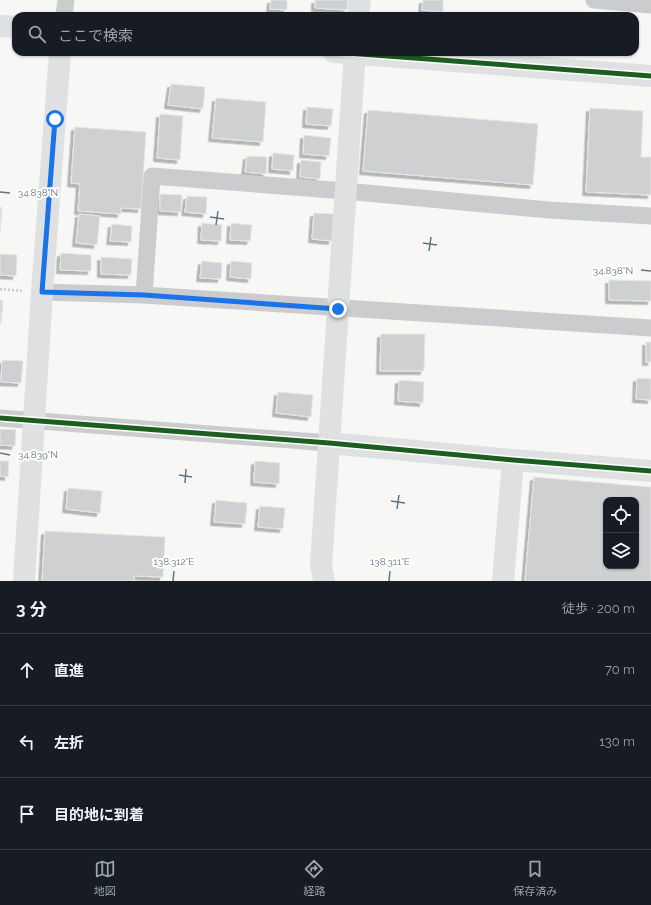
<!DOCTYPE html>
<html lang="ja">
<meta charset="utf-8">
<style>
body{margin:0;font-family:Raleway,"Noto Sans JP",sans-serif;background:#242831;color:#f1f3f6}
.controls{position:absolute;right:12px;bottom:12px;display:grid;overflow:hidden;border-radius:8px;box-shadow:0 1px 3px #0004}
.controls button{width:36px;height:36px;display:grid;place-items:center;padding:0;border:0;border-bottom:1px solid #363941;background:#171b24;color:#f1f3f6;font:20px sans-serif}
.stop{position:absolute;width:12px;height:12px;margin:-9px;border:3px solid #1a73e8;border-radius:50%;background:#fff}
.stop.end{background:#1a73e8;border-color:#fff;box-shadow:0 1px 4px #0008}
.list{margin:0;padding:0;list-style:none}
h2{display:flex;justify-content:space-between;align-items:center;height:52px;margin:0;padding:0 16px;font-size:17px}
h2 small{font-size:13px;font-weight:400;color:#9ea1a6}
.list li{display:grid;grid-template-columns:26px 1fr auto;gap:12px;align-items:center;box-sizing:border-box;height:72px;padding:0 16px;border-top:1px solid #363941}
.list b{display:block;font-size:15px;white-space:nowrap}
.list em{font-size:13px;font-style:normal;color:#9ea1a6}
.icon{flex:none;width:22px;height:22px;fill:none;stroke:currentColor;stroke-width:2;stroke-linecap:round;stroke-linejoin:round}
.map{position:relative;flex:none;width:651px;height:581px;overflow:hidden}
.search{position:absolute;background:#171b24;box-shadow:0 1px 3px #0004;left:12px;right:12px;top:12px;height:44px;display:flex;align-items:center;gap:10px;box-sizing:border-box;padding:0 14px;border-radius:12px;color:#9ea1a6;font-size:15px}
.sheet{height:268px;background:#171b24}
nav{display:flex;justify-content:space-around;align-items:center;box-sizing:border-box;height:56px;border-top:1px solid #363941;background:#171b24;font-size:11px;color:#9ea1a6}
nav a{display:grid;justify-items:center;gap:2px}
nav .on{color:#96a3aa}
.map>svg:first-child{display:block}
.building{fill:#ced0d1;stroke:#e6e6e6;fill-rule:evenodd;filter:url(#shadow)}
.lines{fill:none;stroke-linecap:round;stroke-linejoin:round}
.path{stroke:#c8cacb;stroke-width:2.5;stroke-dasharray:2 2;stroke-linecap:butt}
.street{stroke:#cbcccd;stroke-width:17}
.secondary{stroke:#dfe0e1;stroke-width:22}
.cycleway-casing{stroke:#fff;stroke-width:8}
.cycleway{stroke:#1b5e20;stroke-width:5}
.route{stroke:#1a73e8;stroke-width:5}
.ticks{fill:none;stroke:#627681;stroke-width:1.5}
.ticks-label{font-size:10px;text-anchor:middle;fill:#627681;stroke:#fff;stroke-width:4;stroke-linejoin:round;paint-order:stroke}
</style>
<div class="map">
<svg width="651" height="581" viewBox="0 0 651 581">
<defs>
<filter id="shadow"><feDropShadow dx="-3.5" dy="3.5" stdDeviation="0" flood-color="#0004"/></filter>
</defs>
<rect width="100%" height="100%" fill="#f7f7f6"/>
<g class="building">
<path d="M271,0H287V10L270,9Z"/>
<path d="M315,0H348L347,10L315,8Z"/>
<path d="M423,0H443V12L422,10Z"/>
<path d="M171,84L205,87L203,109L168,105Z"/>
<path d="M216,98L266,102L263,142L212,138Z"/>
<path d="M307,107L333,109L331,126L306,124Z"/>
<path d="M590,108L643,111L641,157H651V195L586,192Z"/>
<path d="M368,110L538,124L533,185L363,171Z"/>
<path d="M160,114L183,116L180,160L157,158Z"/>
<path d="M75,127L146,132L141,209L121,208V214L78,211L80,184L71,183Z"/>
<path d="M304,135L331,138L329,156L303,154Z"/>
<path d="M273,153L294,155L293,171L272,169Z"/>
<path d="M247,156L267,157L266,174L245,172Z"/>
<path d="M301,160L321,162L320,179L300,177Z"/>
<path d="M160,194L182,195L181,212L160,211Z"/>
<path d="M187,196L207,197L206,214L185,212Z"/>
<path d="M0,207L2,208L0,232Z"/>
<path d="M314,213L334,214L332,241L312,239Z"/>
<path d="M79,214L100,216L97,245L76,243Z"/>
<path d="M202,223L222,225L221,241L201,240Z"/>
<path d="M231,223L252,225L250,241L230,240Z"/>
<path d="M112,224L132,226L131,242L110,241Z"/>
<path d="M61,253L91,255V271L60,270Z"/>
<path d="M0,254L17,255L16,276L0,275Z"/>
<path d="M101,257L132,259L131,275L101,274Z"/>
<path d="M202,261L222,263L221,279L200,278Z"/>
<path d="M231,261L252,263L251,279L230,277Z"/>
<path d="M609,280L651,281V301L609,300Z"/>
<path d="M0,300L3,301L1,323H0Z"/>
<path d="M381,334H425L424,371H380Z"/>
<rect x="646" y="342" width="5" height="20"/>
<path d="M2,360L23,361L21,383L1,382Z"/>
<path d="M637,378L651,379V400L636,399Z"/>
<path d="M399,380L424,382L423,403L398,401Z"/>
<path d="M278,392L313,395L311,417L276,413Z"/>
<path d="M0,429L16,430L15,446L0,445Z"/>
<path d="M0,461H9L8,477L0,476Z"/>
<path d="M255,461L280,463L279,484L254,482Z"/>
<path d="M534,477L651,487V581H525ZM606,500H636V566H606Z"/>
<path d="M68,488L102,491L100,513L66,509Z"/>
<path d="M216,500L247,503L245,524L214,522Z"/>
<path d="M260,506L285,508L283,529L258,527Z"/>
<path d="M45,531L165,537L163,577L134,576V581H42Z"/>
</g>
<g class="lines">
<path class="path" d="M0,289L23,291"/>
<g class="street">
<path d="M594,0L651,5"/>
<path d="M64,16L66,0"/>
<path d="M42,292L144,295L651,328"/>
<path d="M144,295L152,176L345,191L549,210L651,216"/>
<path d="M0,418L329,443"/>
</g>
<g class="secondary">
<path d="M358,16L360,0"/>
<path d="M0,26L16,27"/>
<path d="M334,52L651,76"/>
<path d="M329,443L513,460L651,471"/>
<path d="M24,581L42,292L60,52"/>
<path d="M324,581L321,565L355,52"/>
<path d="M503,581L513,460"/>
</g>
<g class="cycleway-casing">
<g id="cycleway">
<path d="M334,52L651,76"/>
<path d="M0,418L329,443L513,460L651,471"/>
</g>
</g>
<use href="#cycleway" class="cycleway"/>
</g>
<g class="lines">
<path class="route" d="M55,119L42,292L144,295L338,309"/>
</g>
<path class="ticks" d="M0,192L10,193M210,217L224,219M216,225L218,211M423,243L437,245M429,251L431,237M641,270L651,271M0,453L10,455M179,475L192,477M185,483L186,469M391,501L405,503M397,509L399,495M173,581L174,571M389,581L390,571"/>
<g class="ticks-label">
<text x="38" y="196">34.838°N</text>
<text x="613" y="274">34.838°N</text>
<text x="38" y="458">34.839°N</text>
<text x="174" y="565">138.312°E</text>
<text x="390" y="565">138.311°E</text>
</g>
</svg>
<div class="controls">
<button><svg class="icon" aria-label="locate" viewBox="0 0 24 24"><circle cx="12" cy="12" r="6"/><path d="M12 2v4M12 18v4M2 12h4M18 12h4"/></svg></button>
<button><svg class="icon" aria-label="layers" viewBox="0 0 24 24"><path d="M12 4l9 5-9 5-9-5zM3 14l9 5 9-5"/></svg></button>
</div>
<div class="stop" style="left:55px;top:119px"></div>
<div class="stop end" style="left:338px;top:309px"></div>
<div class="search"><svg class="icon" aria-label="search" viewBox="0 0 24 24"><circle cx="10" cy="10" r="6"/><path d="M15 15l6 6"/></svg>ここで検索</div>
</div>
<section class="sheet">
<h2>3 分<small>徒歩 · 200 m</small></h2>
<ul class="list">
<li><svg class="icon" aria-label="ahead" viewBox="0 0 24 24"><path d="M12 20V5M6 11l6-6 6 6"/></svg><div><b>直進</b></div><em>70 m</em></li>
<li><svg class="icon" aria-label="left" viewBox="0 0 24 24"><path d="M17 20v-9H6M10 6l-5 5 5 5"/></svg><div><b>左折</b></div><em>130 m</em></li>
<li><svg class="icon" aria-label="arrive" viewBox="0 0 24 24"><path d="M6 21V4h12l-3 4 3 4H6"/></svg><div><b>目的地に到着</b></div></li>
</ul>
</section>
<nav>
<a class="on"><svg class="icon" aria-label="map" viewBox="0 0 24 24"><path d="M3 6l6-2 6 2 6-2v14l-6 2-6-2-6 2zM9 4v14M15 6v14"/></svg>地図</a>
<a><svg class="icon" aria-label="directions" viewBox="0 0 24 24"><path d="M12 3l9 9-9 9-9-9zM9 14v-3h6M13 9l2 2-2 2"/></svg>経路</a>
<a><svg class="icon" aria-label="saved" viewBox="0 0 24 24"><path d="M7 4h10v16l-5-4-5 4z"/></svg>保存済み</a>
</nav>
